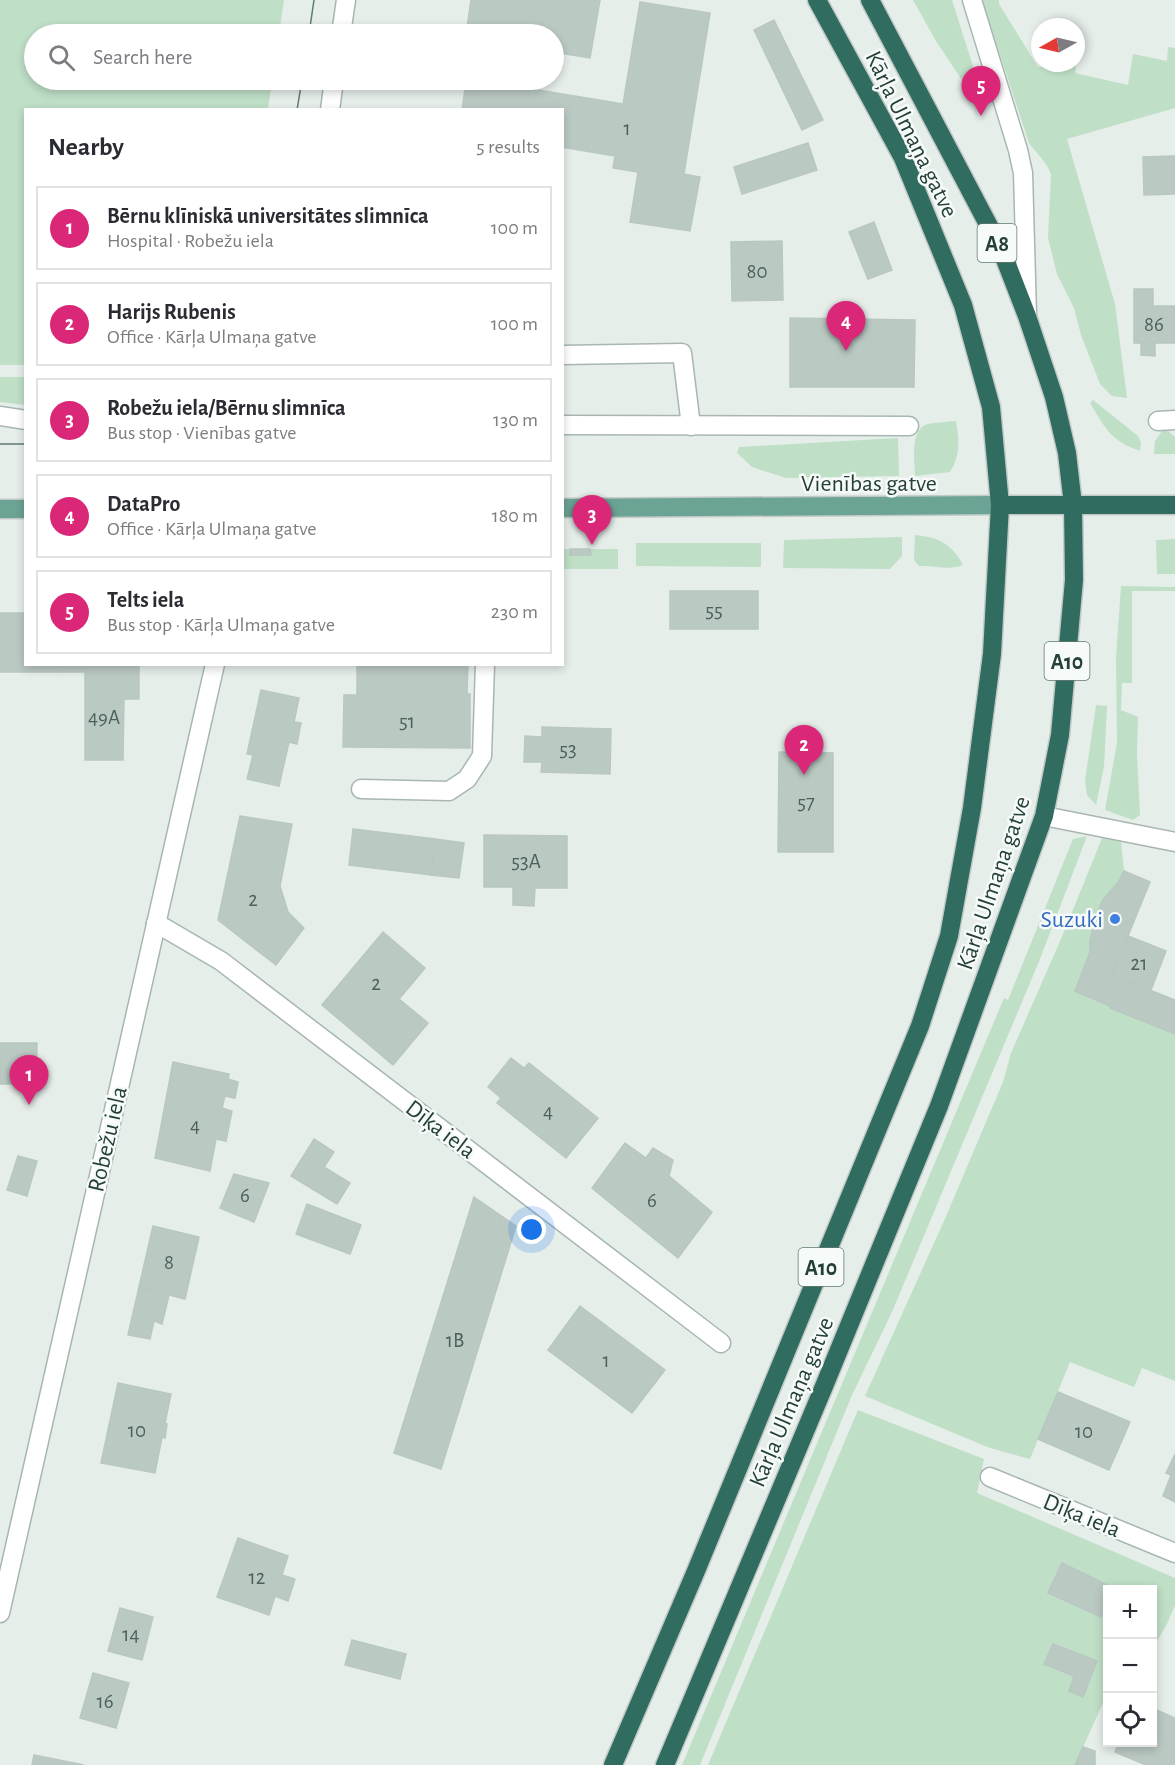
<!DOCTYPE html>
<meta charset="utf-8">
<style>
body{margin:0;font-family:"Alegreya Sans",sans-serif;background:#f2f2f3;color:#2b2b33}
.controls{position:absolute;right:18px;bottom:18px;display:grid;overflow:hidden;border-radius:0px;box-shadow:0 3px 9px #0003}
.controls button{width:54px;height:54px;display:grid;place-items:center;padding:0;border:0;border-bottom:2px solid #e1e1e2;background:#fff;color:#2b2b33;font:30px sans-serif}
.compass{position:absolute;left:1031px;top:18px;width:54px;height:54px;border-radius:50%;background:#fff;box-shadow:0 3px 9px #0003;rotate:262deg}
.you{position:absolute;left:532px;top:1230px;width:21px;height:21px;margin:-15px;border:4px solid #fff;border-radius:50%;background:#1a73e8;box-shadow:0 0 0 9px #1a73e833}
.badge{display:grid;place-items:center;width:39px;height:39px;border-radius:50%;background:#db2777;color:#fff;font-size:20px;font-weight:700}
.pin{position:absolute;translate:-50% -50px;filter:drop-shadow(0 2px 3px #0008)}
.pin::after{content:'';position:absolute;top:32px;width:21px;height:18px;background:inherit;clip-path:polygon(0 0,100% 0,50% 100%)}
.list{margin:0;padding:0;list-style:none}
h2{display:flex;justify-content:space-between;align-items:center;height:78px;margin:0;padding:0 24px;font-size:26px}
h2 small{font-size:20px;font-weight:400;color:#7c7c81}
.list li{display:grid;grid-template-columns:39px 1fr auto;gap:18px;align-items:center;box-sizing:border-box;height:84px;margin:0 12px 12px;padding:0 12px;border:2px solid #e1e1e2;border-radius:0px}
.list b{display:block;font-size:22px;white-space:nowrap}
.list p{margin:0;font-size:20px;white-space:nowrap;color:#7c7c81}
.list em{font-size:20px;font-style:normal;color:#7c7c81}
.icon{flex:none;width:33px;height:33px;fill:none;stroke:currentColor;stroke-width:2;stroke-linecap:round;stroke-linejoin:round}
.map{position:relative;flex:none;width:1175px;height:1765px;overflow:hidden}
.search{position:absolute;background:#fff;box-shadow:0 3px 9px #0003;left:24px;top:24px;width:540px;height:66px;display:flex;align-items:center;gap:15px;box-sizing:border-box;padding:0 21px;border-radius:33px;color:#7c7c81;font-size:22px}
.panel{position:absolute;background:#fff;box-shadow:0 3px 9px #0003;left:24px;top:108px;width:540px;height:558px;border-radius:0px}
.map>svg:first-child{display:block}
.green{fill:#bfdfc7;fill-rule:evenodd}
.building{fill:#bbc9c3;stroke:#b8c8c1;stroke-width:1.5}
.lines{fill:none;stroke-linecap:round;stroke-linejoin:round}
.minor-casing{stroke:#a8b6b1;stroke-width:21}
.major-casing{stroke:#c2cac7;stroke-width:21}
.highway-casing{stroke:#c2cac7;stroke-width:21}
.minor{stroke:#fff;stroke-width:18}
.major{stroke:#6ba394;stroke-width:18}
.highway{stroke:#306c5f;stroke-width:18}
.tram{stroke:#5f7b74;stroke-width:1.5}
.shop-dot{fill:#3f7fe0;stroke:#f6faf8;stroke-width:2}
.labels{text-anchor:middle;stroke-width:5;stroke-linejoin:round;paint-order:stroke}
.number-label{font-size:21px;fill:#4a625b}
.shield{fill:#f6faf8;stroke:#637872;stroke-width:1.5}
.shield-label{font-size:22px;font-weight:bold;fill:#244038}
.street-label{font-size:24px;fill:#244038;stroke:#f6faf8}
.shop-label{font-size:24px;fill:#366cbe;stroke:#f6faf8;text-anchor:end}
</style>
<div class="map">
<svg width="1175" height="1765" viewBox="0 0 1175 1765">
<rect width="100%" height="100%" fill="#e6eeea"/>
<g class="green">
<path d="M0,0H284L279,34H34V80H272L268,109L26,110L25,365H0Z"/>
<path d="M913,0H952L977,79L966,84L962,80L936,41Z"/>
<path d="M982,0H999V4L1038,67L1044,66L1045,63H1076V45L1079,46L1075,73L1128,85L1133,54L1167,61L1168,47L1175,48V108L1067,139L1115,304L1127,398L1112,396L1100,384L1081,335L1074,308L1057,274L1048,238L1051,175C1048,163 1036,153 1029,143Z"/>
<path d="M0,377H25V405L0,402Z"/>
<path d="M1093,400L1138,436L1141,442L1140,451C1111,441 1105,428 1090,403Z"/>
<path d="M956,421C959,441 961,454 950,472L915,476C915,461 909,429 928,424C937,422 947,422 956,421Z"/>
<path d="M1162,431H1168L1175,437V454H1154L1155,441Z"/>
<path d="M898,438L899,476L786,478L752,467L737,453L739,447Z"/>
<path d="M915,535C940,538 951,543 963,565C949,571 934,565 919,566L914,560Z"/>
<path d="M902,537V556L890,569L783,568L784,540Z"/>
<path d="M1175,539V574H1157L1156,540Z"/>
<path d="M636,543H761V567L636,566Z"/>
<path d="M563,549H570L571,555H590V549H618V569H563Z"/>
<path d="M1121,586L1175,587V591H1132V683H1122L1121,710L1138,717L1137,754L1140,815L1133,820L1105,810L1117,743L1116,657Z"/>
<path d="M1096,705L1107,706L1104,767L1096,805L1087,795L1085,781Z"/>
<path d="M1087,836L1040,959L892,1312L852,1395L700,1765H682L1004,998L1008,1000L1073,839Z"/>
<path d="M1102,838L1121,842L1124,871L1119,881L1103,900L1097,913L1090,940V952L1075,991L1110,1006V1008L1175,1034V1381L1142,1368L1134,1387L1070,1362L1030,1459L990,1448L865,1396L944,1221L1003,1082L1011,1053L1064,932Z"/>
<path d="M858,1410L984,1459L977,1493L1175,1578V1605L1167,1624L1153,1648V1635L1157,1625L1153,1623L1152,1590L1113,1589L1114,1587L1062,1564L1048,1593L1100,1617L1107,1602V1694L1075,1765H708ZM1053,1644L1097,1661L1083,1696L1069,1691L1074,1676L1044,1664Z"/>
</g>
<g class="building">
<path d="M471,0H600L590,58L554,52V34H466Z"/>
<path d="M640,2L710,13L684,174L700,177L690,231L630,222L638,172L613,168L615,156L562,147V110H462L465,89L477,91L479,80H533L532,89L623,104Z"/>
<path d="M774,20L823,120L802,130L754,30Z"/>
<path d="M808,143L817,170L742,194L734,167Z"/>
<path d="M1175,156V194L1144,195L1143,157Z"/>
<path d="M874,222L892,270L868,279L849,232Z"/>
<path d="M782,241L783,300L732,301L731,242Z"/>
<path d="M1134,289H1153V306H1175V343H1155V356L1141,355V343H1134Z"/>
<path d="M790,318L915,320L914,387H790Z"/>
<path d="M570,549H590L591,555H570Z"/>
<rect x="670" y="591" width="88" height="38"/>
<path d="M0,613H26V664H63V672H0Z"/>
<path d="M63,664H139V699H124L123,760H85V672H63Z"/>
<path d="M357,664H468L467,694H470V748L343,747L344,695H357Z"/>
<path d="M261,690L299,698L294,722L301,723L297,744L289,742L279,786L247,779L253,755L247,754Z"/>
<path d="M542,727L611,729L610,774L541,772L542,762H524L525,736L542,737Z"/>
<path d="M779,752L833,753V852H778Z"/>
<path d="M240,816L292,824L280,886L288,912L304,928L276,965L218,920Z"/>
<path d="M353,829L435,839L431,875L349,865Z"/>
<path d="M484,835L567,836V888H535L534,906L513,905V887H484Z"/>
<path d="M435,839L464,843L459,878L431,875Z"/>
<path d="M1124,871L1150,882L1112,975L1175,1000V1034L1110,1008V1006L1075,991L1090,952V940L1097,913L1103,900L1119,881Z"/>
<path d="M383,932L425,968L399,999L428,1023L393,1065L322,1005Z"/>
<path d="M1128,936L1166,951L1151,990L1112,975Z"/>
<path d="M0,1043H37L36,1084H0Z"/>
<path d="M511,1058L524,1068L529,1063L598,1118L566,1158L497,1103L501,1098L488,1087Z"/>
<path d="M173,1062L229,1074L228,1079L238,1082L235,1098L225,1096L222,1108L232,1111L226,1141L216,1139L210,1171L155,1158Z"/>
<path d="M314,1139L334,1152L324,1167L350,1183L337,1204L291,1176Z"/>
<path d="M625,1143L646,1158L653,1148L673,1160L669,1176L712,1212L678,1258L592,1188Z"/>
<path d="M18,1156L37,1161L27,1196L7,1190Z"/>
<path d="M234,1174L269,1183L254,1222L220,1208Z"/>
<path d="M474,1197L516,1226L441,1469L394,1453Z"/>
<path d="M307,1204L361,1225L350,1254L296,1234Z"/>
<path d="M153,1226L199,1237L185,1299L139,1287Z"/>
<path d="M139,1287L169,1295L162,1324L154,1321L150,1339L128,1335Z"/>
<path d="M580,1306L665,1370L632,1413L548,1350Z"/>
<path d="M118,1383L171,1394L165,1423L167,1424L165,1438L162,1437L155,1473L101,1463Z"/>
<path d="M1058,1392L1130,1422L1109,1470L1038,1439Z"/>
<path d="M1175,1454V1502L1163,1496L1171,1475L1166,1473Z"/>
<path d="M238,1538L288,1556L282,1575L295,1579L288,1601L275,1596L269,1615L217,1597Z"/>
<path d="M1062,1563L1114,1588L1113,1590H1108V1602L1101,1617L1048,1593Z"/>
<path d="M120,1608L153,1617L142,1660L108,1651Z"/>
<path d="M352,1640L406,1654L400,1679L345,1665Z"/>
<path d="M1053,1644L1097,1661L1083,1697L1069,1691L1074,1676L1044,1664Z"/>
<path d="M93,1673L129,1683L116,1728L80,1718Z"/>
<path d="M1152,1708L1175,1718V1765H1146L1115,1752L1119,1742H1152Z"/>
<path d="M1083,1747L1095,1751V1765H1075Z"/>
<path d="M34,1755L84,1765H32Z"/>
</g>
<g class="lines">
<g class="minor-casing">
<g id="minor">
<path d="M972,0L1018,150L1023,173L1027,314"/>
<path d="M341,34L346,0"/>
<path d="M330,110L334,80"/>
<path d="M562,355L682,353L691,426"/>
<path d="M0,416L26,420"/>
<path d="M1158,421L1175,420"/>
<path d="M562,425L909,426"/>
<path d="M361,789L449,791L467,779L482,756L485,664"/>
<path d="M1044,816L1175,842"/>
<path d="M156,923L221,961L721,1343"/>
<path d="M990,1477L1175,1553"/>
<path d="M0,1613L215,664"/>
</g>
</g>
<g class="major-casing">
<g id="major">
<path d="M562,508L1000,505"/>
<path d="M0,509H26"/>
</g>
</g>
<g class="highway-casing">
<g id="highway">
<path d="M1000,505H1175"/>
<path d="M613,1765L696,1571L920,1026L949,936L972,808L992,654L1000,505L991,407L963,305L903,158L817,0"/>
<path d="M665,1765L825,1384L939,1106L1044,816L1060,735L1074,580L1073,505L1067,453L1054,397L1027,316L1001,249L870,0"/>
</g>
</g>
<use href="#minor" class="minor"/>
<use href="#major" class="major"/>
<use href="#highway" class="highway"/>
<g class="tram">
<path d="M309,34L314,0"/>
<path d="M297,110L302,80"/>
<path d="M0,444H26"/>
</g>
</g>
<circle class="shop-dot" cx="1115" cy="919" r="6"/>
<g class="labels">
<g class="number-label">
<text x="627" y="135">1</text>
<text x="757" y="278">80</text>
<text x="1154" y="331">86</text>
<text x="714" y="617">55</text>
<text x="104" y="724">49A</text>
<text x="407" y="728">51</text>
<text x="568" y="756">53</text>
<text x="806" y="809">57</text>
<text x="526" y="868">53A</text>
<text x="253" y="906">2</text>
<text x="1139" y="970">21</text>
<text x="376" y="990">2</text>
<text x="548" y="1118">4</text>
<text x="195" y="1132">4</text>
<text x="245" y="1202">6</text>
<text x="652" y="1207">6</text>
<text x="169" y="1269">8</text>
<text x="455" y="1347">1B</text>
<text x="606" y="1367">1</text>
<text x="137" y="1437">10</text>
<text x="1084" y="1438">10</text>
<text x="257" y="1584">12</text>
<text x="131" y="1641">14</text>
<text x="105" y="1708">16</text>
</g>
<g class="shield">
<rect x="977.5" y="224" width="39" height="38" rx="4.5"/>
<rect x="1044.5" y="642" width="45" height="38" rx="4.5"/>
<rect x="798.5" y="1248" width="45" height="38" rx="4.5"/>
</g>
<g class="shield-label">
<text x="997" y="251">A8</text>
<text x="1067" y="669">A10</text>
<text x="821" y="1275">A10</text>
</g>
<g class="street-label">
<text transform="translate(912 134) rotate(64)" y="8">Kārļa Ulmaņa gatve</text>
<text x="869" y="491">Vienības gatve</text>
<text transform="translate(993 883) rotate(-71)" y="8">Kārļa Ulmaņa gatve</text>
<text transform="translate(441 1129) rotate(37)" y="8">Dīķa iela</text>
<text transform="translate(107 1139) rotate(-77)" y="8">Robežu iela</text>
<text transform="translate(791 1402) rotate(-67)" y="8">Kārļa Ulmaņa gatve</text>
<text transform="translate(1082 1515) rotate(22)" y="8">Dīķa iela</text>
</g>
<g class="shop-label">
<text x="1103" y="927">Suzuki</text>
</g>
</g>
</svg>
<div class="controls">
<button>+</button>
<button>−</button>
<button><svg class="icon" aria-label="locate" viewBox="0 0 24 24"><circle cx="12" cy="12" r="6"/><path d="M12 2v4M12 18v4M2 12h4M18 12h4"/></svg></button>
</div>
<svg class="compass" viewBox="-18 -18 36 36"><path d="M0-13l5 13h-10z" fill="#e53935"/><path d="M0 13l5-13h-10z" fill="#7c7c81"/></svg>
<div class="you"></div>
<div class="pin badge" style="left:29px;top:1105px">1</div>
<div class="pin badge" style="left:804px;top:775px">2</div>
<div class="pin badge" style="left:592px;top:545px">3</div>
<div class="pin badge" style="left:846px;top:351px">4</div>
<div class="pin badge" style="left:981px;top:116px">5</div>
<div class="search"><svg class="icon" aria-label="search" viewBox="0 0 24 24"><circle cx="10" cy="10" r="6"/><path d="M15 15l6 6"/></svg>Search here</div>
<section class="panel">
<h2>Nearby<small>5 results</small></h2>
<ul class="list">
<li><span class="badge">1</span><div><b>Bērnu klīniskā universitātes slimnīca</b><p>Hospital · Robežu iela</p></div><em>100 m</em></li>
<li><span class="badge">2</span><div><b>Harijs Rubenis</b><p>Office · Kārļa Ulmaņa gatve</p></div><em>100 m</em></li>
<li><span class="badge">3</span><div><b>Robežu iela/Bērnu slimnīca</b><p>Bus stop · Vienības gatve</p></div><em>130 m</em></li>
<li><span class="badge">4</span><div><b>DataPro</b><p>Office · Kārļa Ulmaņa gatve</p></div><em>180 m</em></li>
<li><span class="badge">5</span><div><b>Telts iela</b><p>Bus stop · Kārļa Ulmaņa gatve</p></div><em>230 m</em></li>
</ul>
</section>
</div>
